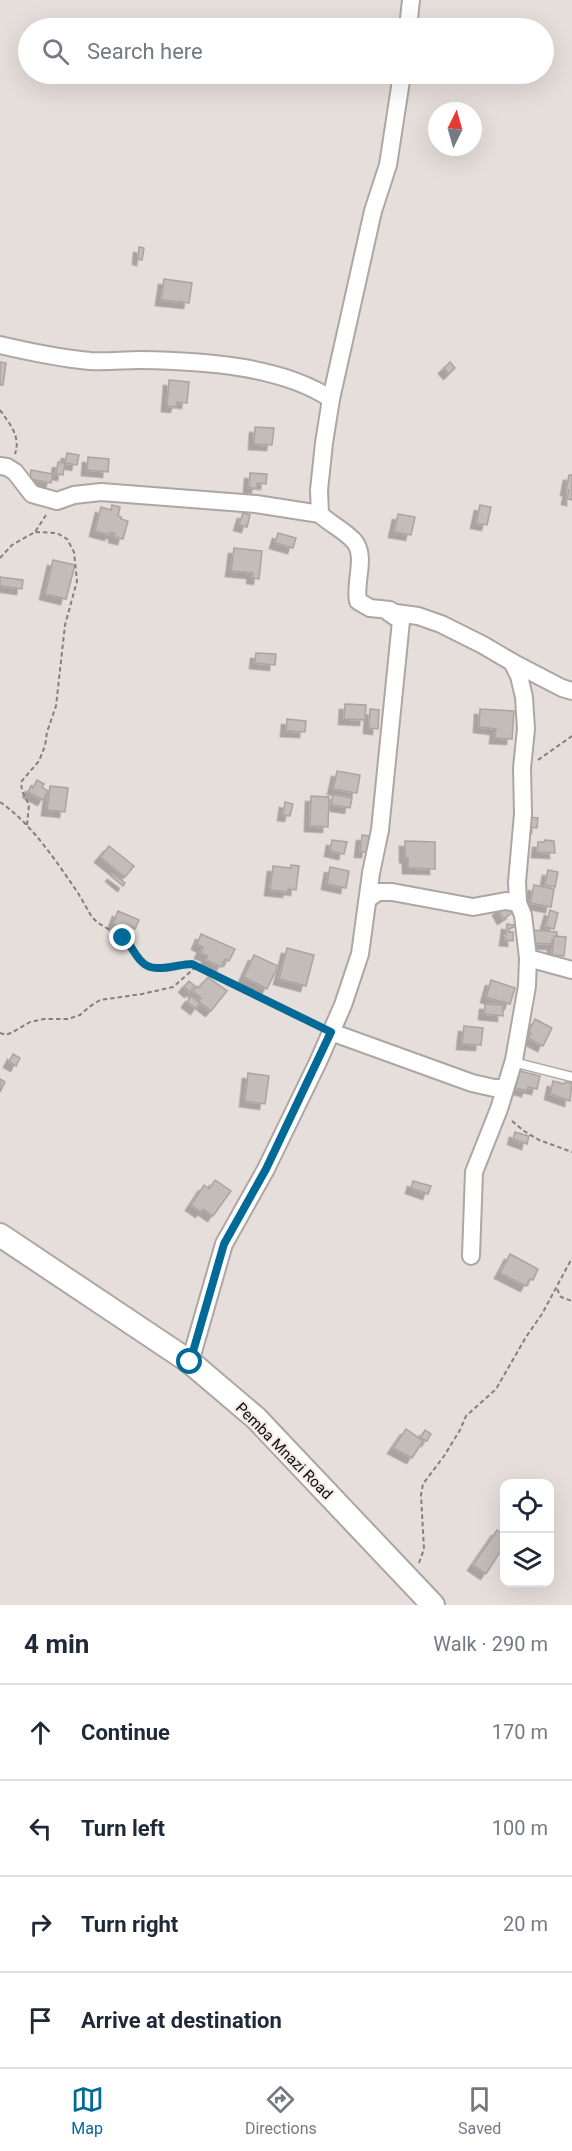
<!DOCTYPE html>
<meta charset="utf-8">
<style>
body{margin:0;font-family:Roboto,sans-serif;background:#f6f6f7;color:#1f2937}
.controls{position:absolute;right:18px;bottom:18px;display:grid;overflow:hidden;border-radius:12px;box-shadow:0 6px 24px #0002}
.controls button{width:54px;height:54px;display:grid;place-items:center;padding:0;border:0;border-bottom:2px solid #e0e1e3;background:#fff;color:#1f2937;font:30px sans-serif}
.compass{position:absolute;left:428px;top:102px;width:54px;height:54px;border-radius:50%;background:#fff;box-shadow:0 6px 24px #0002;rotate:5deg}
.stop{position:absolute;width:18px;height:18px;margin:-14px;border:4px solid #036a98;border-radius:50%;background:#fff}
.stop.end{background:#036a98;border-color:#fff;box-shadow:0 2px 6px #0008}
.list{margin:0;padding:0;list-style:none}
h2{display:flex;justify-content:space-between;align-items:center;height:78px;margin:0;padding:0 24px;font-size:26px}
h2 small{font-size:20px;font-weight:400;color:#747a83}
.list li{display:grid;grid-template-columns:39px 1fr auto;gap:18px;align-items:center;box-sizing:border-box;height:96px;padding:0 24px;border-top:2px solid #e0e1e3}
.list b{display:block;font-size:22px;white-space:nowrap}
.list em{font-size:20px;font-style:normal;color:#747a83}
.icon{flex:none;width:33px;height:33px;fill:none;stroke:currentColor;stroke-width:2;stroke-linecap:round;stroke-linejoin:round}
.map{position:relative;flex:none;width:572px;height:1605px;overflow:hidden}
.search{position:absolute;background:#fff;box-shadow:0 6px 24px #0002;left:18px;right:18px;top:18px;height:66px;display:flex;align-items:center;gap:15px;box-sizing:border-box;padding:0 21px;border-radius:33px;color:#747a83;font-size:22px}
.sheet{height:462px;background:#fff}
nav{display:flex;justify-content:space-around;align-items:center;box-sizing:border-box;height:84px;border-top:2px solid #e0e1e3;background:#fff;font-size:16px;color:#747a83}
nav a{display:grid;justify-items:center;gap:3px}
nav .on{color:#036a98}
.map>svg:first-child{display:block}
.building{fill:#c3bcb9;stroke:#aba4a1;stroke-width:1.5;filter:url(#shadow)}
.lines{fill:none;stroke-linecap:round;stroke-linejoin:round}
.lane-casing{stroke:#ada6a3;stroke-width:11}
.street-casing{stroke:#ada6a3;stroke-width:20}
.secondary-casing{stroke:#ada6a3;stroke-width:26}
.path{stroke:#85807e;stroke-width:2;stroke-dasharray:4.5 3;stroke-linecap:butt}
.lane{stroke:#fff;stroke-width:8}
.street{stroke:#fff;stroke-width:16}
.secondary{stroke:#fff;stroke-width:22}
.route{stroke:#036a98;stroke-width:8}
.labels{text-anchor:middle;stroke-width:4.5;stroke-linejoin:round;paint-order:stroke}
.street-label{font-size:15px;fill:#100d0c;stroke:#f2ebe8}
</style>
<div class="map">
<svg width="572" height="1605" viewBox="0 0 572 1605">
<defs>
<filter id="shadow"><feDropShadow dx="-5.5" dy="5.5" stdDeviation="0" flood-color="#0004"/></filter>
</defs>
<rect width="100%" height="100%" fill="#e5deda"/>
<g class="building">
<path d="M139,247L144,248L142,260L138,259Z"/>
<path d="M164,279L192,283L189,303L161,300Z"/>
<path d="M0,362L6,363L3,385H0Z"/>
<path d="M450,362L455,368L449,374L444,368Z"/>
<path d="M169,380L189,382L187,403L177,402L176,407L167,406Z"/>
<path d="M255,427L274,428L272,445L254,444Z"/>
<path d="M67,453L79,455L77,465L65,463Z"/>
<path d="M88,457L109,459L108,472L87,470Z"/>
<path d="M58,462L65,463L63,475L56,474Z"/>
<path d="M31,470L53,474L51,483L30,479Z"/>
<path d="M250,473L267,474L266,484L257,483V488H249Z"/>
<path d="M569,475H572V500L567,499L569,490H566Z"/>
<path d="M112,505L120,507L118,516L121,517V519L128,521L123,539L114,537L115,534L110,532V535L95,531L101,507L111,510Z"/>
<path d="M480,505L491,507L487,525L476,523Z"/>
<path d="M243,513L250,515L247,527L239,525Z"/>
<path d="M398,514L415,517L411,535L394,532Z"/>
<path d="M278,533L296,538L293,548L275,543Z"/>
<path d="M234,548L262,551L259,579L252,578L253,573L231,571Z"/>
<path d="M53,560L75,565L66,599L45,594Z"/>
<path d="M0,577L23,580L22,589L0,586Z"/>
<path d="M256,653L276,654L275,665L255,663Z"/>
<path d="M345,704L366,705L365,720L344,719Z"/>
<path d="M370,709L379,710L378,729L369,728Z"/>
<path d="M480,709L514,711L512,739L495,738L496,729L479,727Z"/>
<path d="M287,719L306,721L305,732L286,731Z"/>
<path d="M337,771L360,775L357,793L333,789Z"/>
<path d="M37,780L44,784L42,787L48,791L43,800L28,792L31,786L33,788Z"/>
<path d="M50,786L68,788L65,812L47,810Z"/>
<path d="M333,794L352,798L350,808L331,805Z"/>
<path d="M311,796L329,797L328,827L310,826Z"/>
<path d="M285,802L293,804L290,816L283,815Z"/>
<path d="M529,817L538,818L537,828L528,827Z"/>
<path d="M362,835L369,836L367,852H360Z"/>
<path d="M332,840L347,842L344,854L330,851Z"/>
<path d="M545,840L554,841L555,853L537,852L538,842H544Z"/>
<path d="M405,841L435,842V869L408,868V858L405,857Z"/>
<path d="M109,846L134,866L125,877L100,857Z"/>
<path d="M291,865L299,866L296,890L288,889V892L270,890L273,866L291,868Z"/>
<path d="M330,867L349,871L346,888L327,884Z"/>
<path d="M548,870L558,872L555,887L545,885Z"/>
<path d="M113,874L125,883L123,886L111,876Z"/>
<path d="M534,885L554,889L551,907L530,903Z"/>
<path d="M507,904L512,913L503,919L498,910Z"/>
<path d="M550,910L558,913L554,929L545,927Z"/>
<path d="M118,911L139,920L135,929L127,925L125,929L113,924Z"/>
<path d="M507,924L514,925V927L509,929V932H513V941L505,940Z"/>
<path d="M532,930L557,932V940H552V944L531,943Z"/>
<path d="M201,934L235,949L229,961L225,959L221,967L206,960L208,956L200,953L203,947L197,944Z"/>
<path d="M554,936L566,937L564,956L552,955Z"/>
<path d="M287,948L314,955L306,986L279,979Z"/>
<path d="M254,955L278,966L267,989L244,977Z"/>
<path d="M208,977L227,991L211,1011L198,1001L201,998L193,991L197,986L199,988Z"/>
<path d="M491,980L515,988L510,1004L486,997Z"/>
<path d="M189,981L195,986L190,992L184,987Z"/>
<path d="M191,996L200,1003L196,1009L187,1002Z"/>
<path d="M485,1004L503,1005V1016L484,1014Z"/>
<path d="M535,1019L552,1028L543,1046L528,1038L531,1033L529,1031Z"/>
<path d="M464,1026L483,1028L481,1045L462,1044Z"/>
<path d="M13,1054L20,1058L16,1066L9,1062Z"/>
<path d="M516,1070L540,1076L537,1089L528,1087L527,1091L515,1088L517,1083H513Z"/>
<path d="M248,1073L269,1076L265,1104L245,1101Z"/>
<path d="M0,1079L5,1082L0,1092Z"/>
<path d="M553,1081L564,1084L565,1082L572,1083L570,1101L550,1094Z"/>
<path d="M515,1132L529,1136L527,1144L513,1139Z"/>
<path d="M215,1180L231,1191L213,1216L203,1209L201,1212L191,1205L204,1185L209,1189Z"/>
<path d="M413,1181L431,1186L428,1194L411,1188Z"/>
<path d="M510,1254L538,1269L533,1280L530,1279L526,1286L500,1273Z"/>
<path d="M406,1429L423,1441L412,1458L393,1448Z"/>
<path d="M425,1430L431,1434L427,1441L420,1438Z"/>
<path d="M497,1530L504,1535V1546L486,1574L473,1565Z"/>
</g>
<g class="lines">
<g class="lane-casing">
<path id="lane" d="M514,1060L521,1064L572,1077"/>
</g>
<g class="street-casing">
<g id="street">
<path d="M408,28L411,0"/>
<path d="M0,345C30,352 59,358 90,361C107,362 124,360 140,360C200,361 280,365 331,399"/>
<path d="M0,466L7,467L15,472L32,494L57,501L74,495L101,492L256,504L320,514"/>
<path d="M389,612L418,616L441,624L483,645L512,662L519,676L524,697L526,729L522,768L523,814L517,882L518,903L523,915L528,958L527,986L514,1060L499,1109L474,1172L471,1256"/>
<path d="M512,662L562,688L572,691"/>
<path d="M368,899L378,892H392L473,907L506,901L518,903"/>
<path d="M528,958L572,970"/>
<path d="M331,1032L472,1083L494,1088H504"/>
<path d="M190,1362L224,1244L266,1169L318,1062L343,1005L360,954L371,873L380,830L401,621L388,612L390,610L370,608L358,601C354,583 367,556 354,541C344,530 330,524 320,514L319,490L324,443L331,399L373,211L388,165L402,74"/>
</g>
</g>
<g class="secondary-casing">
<path id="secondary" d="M0,1235L190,1362L256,1418L433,1605"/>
</g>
<g class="path">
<path d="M0,410C10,424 21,437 15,454"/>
<path d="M0,558L12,545L35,532L46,515"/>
<path d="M538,760L572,736"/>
<path d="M0,802C32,824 56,861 78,893C83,901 87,909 92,917C102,929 120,932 130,944C136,952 139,965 150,968C164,971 178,964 192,964L317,1024"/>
<path d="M27,825L29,805L22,791L21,782L39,761L45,746L47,732L56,706L65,625L77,581L74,552L67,539L57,533L35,532"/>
<path d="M0,1033L6,1035L13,1032L30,1022L44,1019H68L80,1015L89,1007L100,1000L142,994L173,987L197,966"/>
<path d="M512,1121L524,1131L539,1140L572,1152"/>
<path d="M557,1289L561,1297L572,1301"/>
<path d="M419,1563L424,1549L421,1495L423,1484L444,1456L460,1430L466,1416L496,1389L526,1337L542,1314L572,1258"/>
</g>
<use href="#lane" class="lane"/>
<use href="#street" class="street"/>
<use href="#secondary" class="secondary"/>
</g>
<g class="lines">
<path class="route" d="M123,938C131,944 134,954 141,961C153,975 176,964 192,964L331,1032L266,1169L224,1244L190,1362"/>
</g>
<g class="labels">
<g class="street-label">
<text transform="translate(284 1451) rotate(45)" y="5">Pemba Mnazi Road</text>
</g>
</g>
</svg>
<div class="controls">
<button><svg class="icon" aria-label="locate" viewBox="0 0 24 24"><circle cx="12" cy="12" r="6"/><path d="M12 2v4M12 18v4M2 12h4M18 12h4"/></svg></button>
<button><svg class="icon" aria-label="layers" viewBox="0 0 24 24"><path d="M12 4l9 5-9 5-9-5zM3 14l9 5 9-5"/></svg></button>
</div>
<svg class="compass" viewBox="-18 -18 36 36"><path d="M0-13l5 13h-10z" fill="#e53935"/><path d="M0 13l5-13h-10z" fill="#747a83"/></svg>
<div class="stop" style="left:190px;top:1362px"></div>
<div class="stop end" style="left:123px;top:938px"></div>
<div class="search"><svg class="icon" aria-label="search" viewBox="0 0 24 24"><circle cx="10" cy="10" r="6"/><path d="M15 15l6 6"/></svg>Search here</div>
</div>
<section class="sheet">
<h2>4 min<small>Walk · 290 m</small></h2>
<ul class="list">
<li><svg class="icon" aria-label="ahead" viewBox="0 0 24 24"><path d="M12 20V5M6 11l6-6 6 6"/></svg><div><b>Continue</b></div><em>170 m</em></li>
<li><svg class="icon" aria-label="left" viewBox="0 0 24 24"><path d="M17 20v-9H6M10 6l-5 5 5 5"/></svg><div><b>Turn left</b></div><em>100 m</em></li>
<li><svg class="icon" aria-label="right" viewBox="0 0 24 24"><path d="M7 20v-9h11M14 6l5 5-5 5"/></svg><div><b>Turn right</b></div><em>20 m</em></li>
<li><svg class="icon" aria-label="arrive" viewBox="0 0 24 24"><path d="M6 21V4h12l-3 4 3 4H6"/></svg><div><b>Arrive at destination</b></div></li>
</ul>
</section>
<nav>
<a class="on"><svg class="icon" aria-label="map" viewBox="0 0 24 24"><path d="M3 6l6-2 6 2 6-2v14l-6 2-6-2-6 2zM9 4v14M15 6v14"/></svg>Map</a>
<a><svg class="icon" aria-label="directions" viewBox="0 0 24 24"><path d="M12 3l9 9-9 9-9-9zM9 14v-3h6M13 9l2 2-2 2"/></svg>Directions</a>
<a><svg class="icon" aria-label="saved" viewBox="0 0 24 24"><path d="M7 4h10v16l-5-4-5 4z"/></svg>Saved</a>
</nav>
